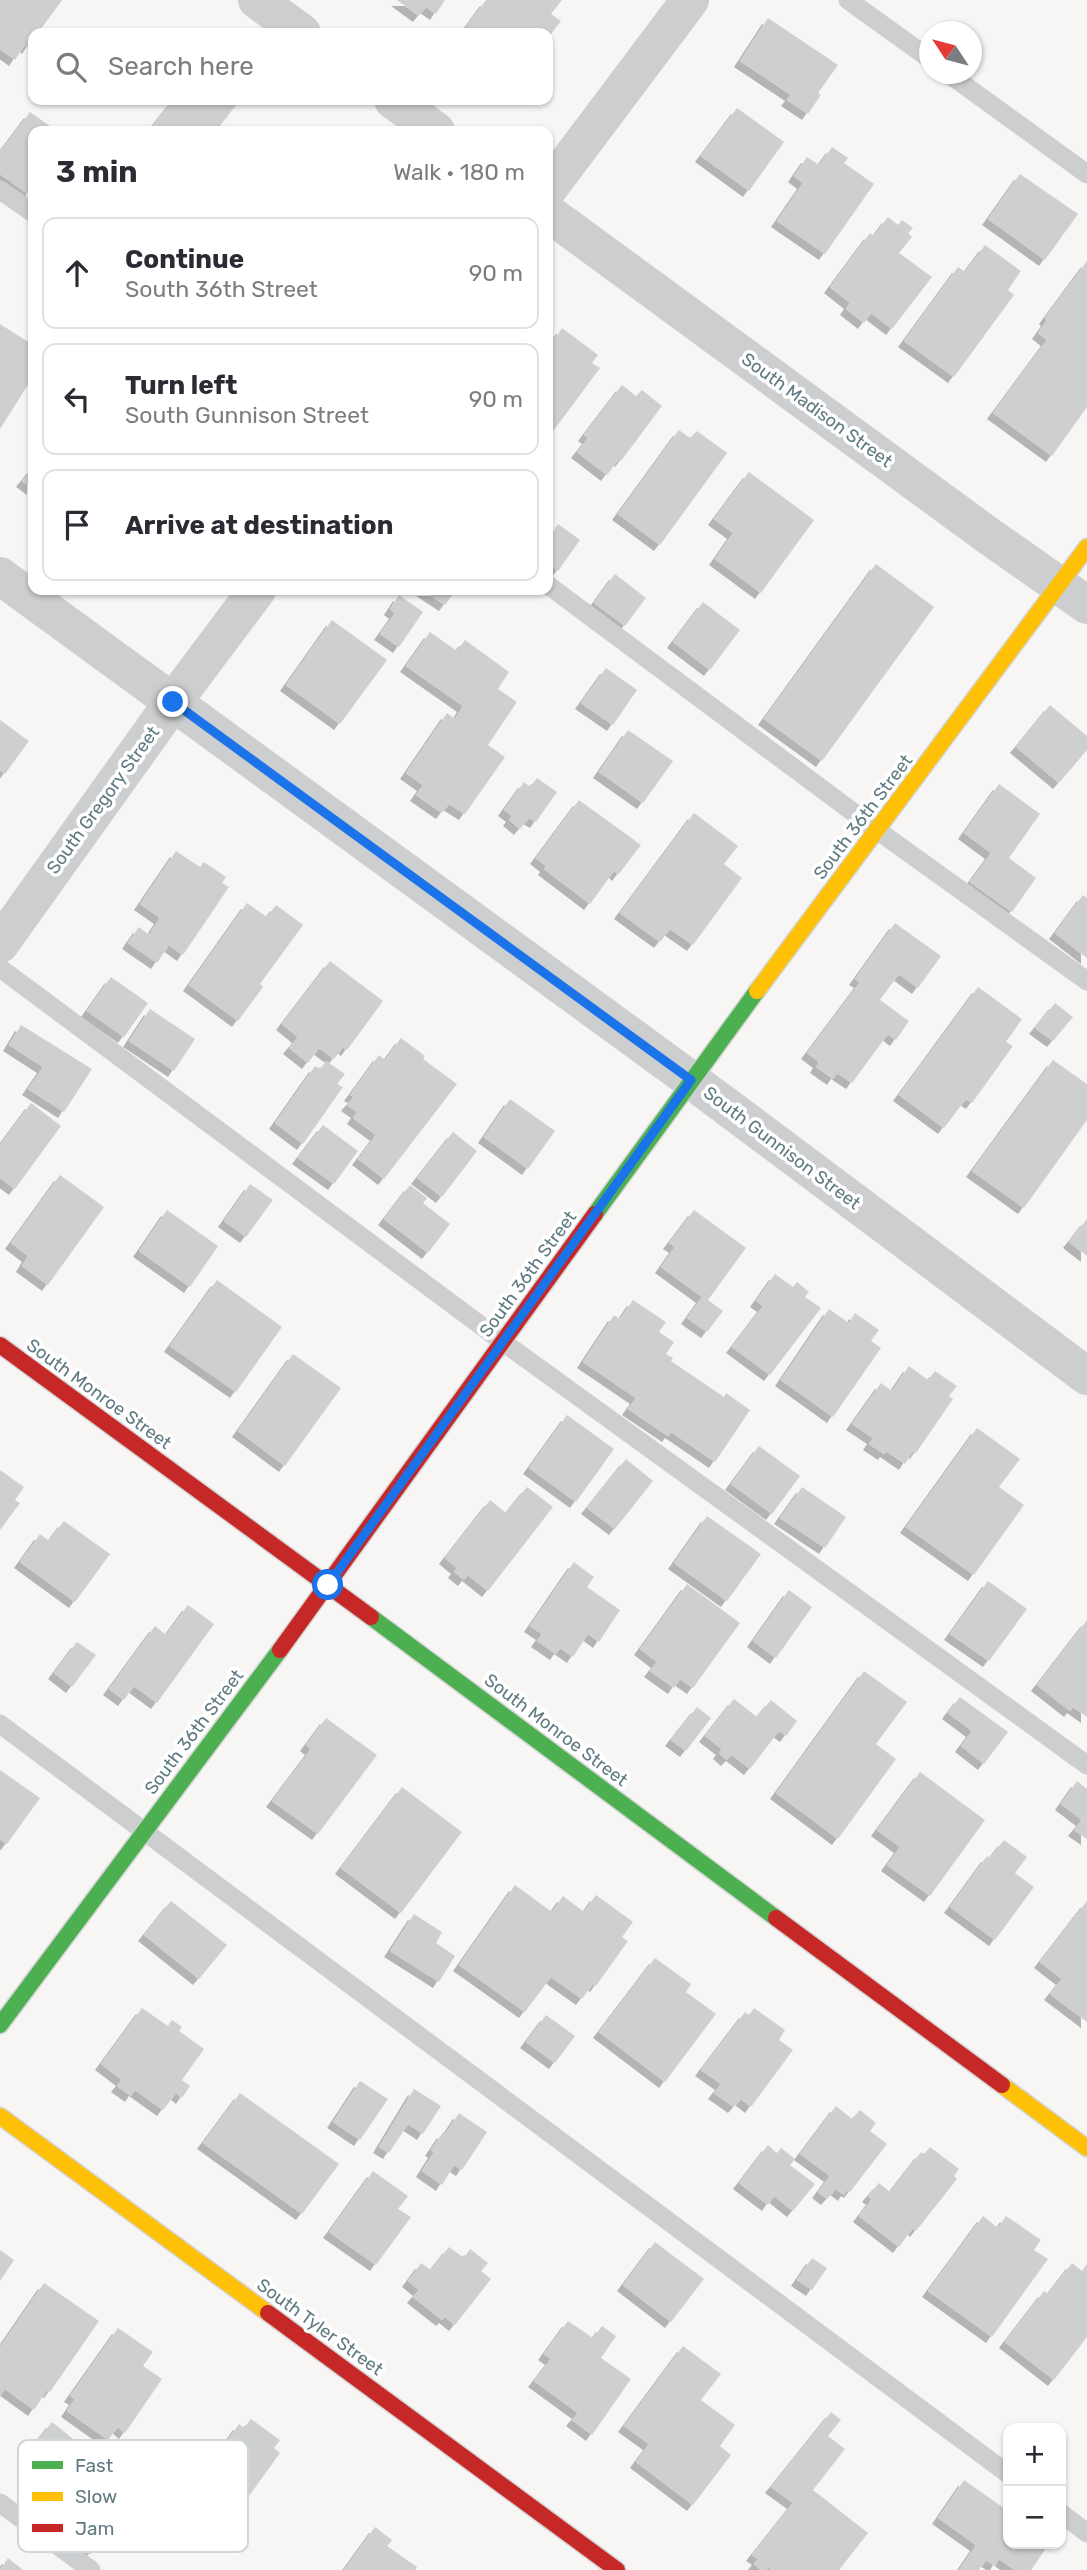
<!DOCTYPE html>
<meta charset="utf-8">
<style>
body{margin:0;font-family:Rubik,sans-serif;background:#f7f7f7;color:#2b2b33}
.controls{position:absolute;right:21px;bottom:21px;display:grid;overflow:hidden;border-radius:14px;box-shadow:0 2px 5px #0004}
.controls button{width:63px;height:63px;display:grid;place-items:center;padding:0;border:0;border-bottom:2px solid #e1e1e2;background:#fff;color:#2b2b33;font:35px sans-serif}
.compass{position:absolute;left:919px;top:21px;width:63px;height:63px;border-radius:50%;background:#fff;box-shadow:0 2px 5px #0004;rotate:306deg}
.stop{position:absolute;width:21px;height:21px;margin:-16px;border:5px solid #1a73e8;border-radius:50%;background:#fff}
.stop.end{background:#1a73e8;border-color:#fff;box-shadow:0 2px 7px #0008}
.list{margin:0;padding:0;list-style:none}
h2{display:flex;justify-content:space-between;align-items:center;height:91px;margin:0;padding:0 28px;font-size:30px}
h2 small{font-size:23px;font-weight:400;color:#7c7c81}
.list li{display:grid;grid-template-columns:46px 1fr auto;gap:21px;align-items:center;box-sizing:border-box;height:112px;margin:0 14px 14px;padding:0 14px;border:2px solid #e1e1e2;border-radius:14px}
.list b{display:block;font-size:26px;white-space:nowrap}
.list p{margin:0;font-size:23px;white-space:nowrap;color:#7c7c81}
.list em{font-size:23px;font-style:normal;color:#7c7c81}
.icon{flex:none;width:38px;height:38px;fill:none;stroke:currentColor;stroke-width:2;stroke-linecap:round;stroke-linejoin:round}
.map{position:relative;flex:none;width:1087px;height:2570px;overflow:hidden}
.search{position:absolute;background:#fff;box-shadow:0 2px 5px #0004;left:28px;top:28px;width:525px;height:77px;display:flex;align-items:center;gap:18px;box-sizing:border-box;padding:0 24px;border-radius:14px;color:#7c7c81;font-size:26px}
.panel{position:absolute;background:#fff;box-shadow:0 2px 5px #0004;left:28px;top:126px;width:525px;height:469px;border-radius:14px}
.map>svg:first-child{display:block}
.building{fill:#ced0d0;filter:url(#shadow)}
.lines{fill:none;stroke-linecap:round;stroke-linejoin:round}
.fast-casing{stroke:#d3d4d5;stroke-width:19}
.slow-casing{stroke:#d3d4d5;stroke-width:19}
.jam-casing{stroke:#d3d4d5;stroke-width:19}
.lane{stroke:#cccecf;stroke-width:19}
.street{stroke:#cccecf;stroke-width:38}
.fast{stroke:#4caf50;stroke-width:16}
.slow{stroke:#ffc107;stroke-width:16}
.jam{stroke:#c62828;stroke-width:16}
.route{stroke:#1a73e8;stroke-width:9}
.labels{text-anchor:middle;stroke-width:7;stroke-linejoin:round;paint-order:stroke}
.street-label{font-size:18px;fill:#607a82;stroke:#fff}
.key{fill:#fff;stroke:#cfd7da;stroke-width:2}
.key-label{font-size:19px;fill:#607a82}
</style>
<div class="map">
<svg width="1087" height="2570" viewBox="0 0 1087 2570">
<defs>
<filter id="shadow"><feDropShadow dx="-6" dy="6" stdDeviation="0" flood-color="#0004"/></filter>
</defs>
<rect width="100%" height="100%" fill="#f7f6f5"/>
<g class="building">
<path d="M0,0H62L38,33H33V40L28,48L25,45L15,60L0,49Z"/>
<path d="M397,0H445L436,14L426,7L419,16Z"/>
<path d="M486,0H562L551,14L561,21L548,38V33H469L464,30Z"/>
<path d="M768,18L838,65L818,93L821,95L808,114L787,100L791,95L740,61Z"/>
<path d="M173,100H234L237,104L216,131H153L150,129Z"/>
<path d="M737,108L784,142L749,191L701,156Z"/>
<path d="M30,112L57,131H33L32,197L0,174V152Z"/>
<path d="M832,147L848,158L844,163L874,184L825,254L777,221L803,183L794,176L807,157L819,165Z"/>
<path d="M1020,174L1078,214L1045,260L988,219Z"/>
<path d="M888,217L898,225L902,220L913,228L908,233L912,237L899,253L932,277L892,329L871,313L864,323L846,309L850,303L830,287L870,233L874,236Z"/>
<path d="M985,245L1021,271L1008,290L1014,295L954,377L904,341L958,267L965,272Z"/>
<path d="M1087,261V407L1052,456L993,413L1047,340L1038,333L1047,320L1045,318Z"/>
<path d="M0,324L33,345V377L0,429Z"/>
<path d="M562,328L598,355L592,363L600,368L548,438V337L551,334L556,337Z"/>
<path d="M622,385L636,396L642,390L662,406L621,461L619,459L607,475L577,452L588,438L584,435Z"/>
<path d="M679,430L690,438L697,431L727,453L660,545L618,514Z"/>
<path d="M33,467V489L22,481Z"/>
<path d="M749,472L814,520L761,593L715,559L733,533L714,519Z"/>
<path d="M558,524L580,540L558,571L548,563V539Z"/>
<path d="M876,564L934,607L822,761L764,719Z"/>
<path d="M615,574L646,598L625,626L594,603Z"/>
<path d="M422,590H456L445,605Z"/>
<path d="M399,595L423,612L399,647L380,634L395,613L390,609Z"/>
<path d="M703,602L740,630L710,670L673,642Z"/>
<path d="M332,620L387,660L340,724L286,685Z"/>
<path d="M430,632L457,651L465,640L509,672L498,689L517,702L488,745L505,757L465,814L449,804L442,813L416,795L423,785L406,773L447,713L455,719L463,706L406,666Z"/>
<path d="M606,668L637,690L613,725L581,703Z"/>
<path d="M1050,705L1087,736V750L1059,783L1016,747Z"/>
<path d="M0,720L29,741L5,774L0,770Z"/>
<path d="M628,730L673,761L643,803L599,772Z"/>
<path d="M537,778L557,792L536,822L529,818L520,829L509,820L512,816L504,810L524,782L530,787Z"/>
<path d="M999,784L1040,814L1009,858L1036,878L1012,912L970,882L991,853L964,833Z"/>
<path d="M579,800L641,845L618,875L614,871L590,904L544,869L546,866L536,858Z"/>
<path d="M694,813L738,846L724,864L742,878L693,945L670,929L660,942L620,913Z"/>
<path d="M176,851L200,867L204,862L226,877L222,883L229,887L183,955L169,945L157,963L128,943L139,927L149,935L160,918L140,904Z"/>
<path d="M1083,895L1087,898V958L1055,933Z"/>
<path d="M247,903L267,917L276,905L303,925L260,984L263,987L238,1021L189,985Z"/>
<path d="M895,923L941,956L918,988L899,974L880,1000L909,1021L896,1040L888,1034L852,1083L837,1073L833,1079L816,1067L819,1062L807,1053L860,982L855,979Z"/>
<path d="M330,961L383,1001L347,1050L343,1047L334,1059L319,1048L308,1063L289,1048L298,1037L282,1024Z"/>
<path d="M111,977L148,1003L124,1037L87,1011Z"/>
<path d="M978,987L1022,1019L1006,1042L1013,1046L972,1103L966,1099L944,1128L899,1095Z"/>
<path d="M1055,1003L1073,1017L1053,1041L1035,1028Z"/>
<path d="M150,1009L195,1039L174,1071L129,1041Z"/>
<path d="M21,1025L92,1069L64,1112L28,1089L43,1067L9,1045Z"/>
<path d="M401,1038L425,1056L423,1059L457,1084L384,1179L358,1159L376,1135L353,1118L357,1112L347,1105L354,1097L350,1095L379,1055L385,1060Z"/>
<path d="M1053,1060L1087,1084V1120L1024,1208L972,1171Z"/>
<path d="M326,1061L345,1074L337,1084L343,1087L303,1144L275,1123L315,1066L320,1069Z"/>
<path d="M510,1099L555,1131L528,1169L484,1137Z"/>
<path d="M31,1103L61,1126L15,1189L0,1178V1145Z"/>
<path d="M323,1125L358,1151L334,1184L298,1158Z"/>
<path d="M453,1132L477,1151L442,1197L417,1178Z"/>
<path d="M60,1175L104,1207L48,1285L22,1266L28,1256L11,1243Z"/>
<path d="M250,1184L273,1200L246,1237L224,1221Z"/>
<path d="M410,1185L427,1198L423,1203L450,1224L428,1253L384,1219Z"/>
<path d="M167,1210L218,1246L190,1287L139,1251Z"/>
<path d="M694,1210L746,1248L708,1300L723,1311L707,1332L687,1318L702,1297L661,1267L675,1247L669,1243Z"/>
<path d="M1087,1219V1256L1069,1242Z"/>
<path d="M775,1274L793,1287L797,1282L809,1292L805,1297L821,1308L770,1375L732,1347L763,1306L756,1301Z"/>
<path d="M217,1280L282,1327L236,1392L170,1346Z"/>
<path d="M633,1300L666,1322L659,1332L674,1342L666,1354L673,1358L671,1361L724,1397L726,1393L750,1410L715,1462L671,1432L668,1436L628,1409L636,1398L583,1362L614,1315L620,1319Z"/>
<path d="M829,1309L849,1323L855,1313L879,1330L871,1341L881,1348L833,1417L781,1380Z"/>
<path d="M293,1354L341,1388L285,1466L238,1431Z"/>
<path d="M909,1366L928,1380L935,1371L957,1386L949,1396L953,1399L916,1453L913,1451L905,1464L886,1451L884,1454L869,1444L873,1438L852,1424L881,1383L892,1391Z"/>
<path d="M567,1415L614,1449L576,1502L529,1468Z"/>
<path d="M977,1428L1020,1459L999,1487L1024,1505L974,1575L906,1527Z"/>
<path d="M759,1446L800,1476L772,1514L731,1484Z"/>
<path d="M626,1459L653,1481L615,1529L587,1508Z"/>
<path d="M0,1470L24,1487L15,1500L20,1503L0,1530Z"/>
<path d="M527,1487L553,1507L488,1591L468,1575L464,1580L454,1572L457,1568L445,1558L490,1500L506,1513Z"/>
<path d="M802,1487L846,1517L825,1548L780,1518Z"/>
<path d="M707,1516L761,1554L727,1601L674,1563Z"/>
<path d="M64,1521L110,1554L75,1602L20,1562L40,1534L49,1541Z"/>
<path d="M574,1562L594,1577L587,1587L620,1610L599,1642L588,1634L573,1657L560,1648L556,1654L537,1641L542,1634L530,1626Z"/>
<path d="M988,1581L1027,1609L989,1661L950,1634Z"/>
<path d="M687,1584L740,1623L693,1688L680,1679L674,1688L650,1671L657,1662L640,1649Z"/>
<path d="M789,1590L812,1607L776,1658L753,1641Z"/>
<path d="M188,1605L214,1624L157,1703L134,1686L124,1700L109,1689L155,1626L166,1635Z"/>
<path d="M1087,1620V1717L1073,1707L1070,1711L1037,1685Z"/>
<path d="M77,1642L96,1655L72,1687L54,1673Z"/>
<path d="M864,1671L907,1702L876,1744L896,1759L838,1839L776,1793Z"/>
<path d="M960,1697L1008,1732L984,1764L961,1746L972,1731L948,1713Z"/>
<path d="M734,1699L757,1717L771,1700L797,1721L786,1736L779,1731L750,1769L732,1755L727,1760L719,1753L722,1749L705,1736Z"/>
<path d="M697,1707L711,1718L686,1751L671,1740Z"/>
<path d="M326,1718L377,1755L318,1834L272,1801L311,1749L306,1745Z"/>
<path d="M0,1770L40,1798L7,1844L0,1839Z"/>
<path d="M920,1772L985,1820L930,1896L887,1865L900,1847L877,1830Z"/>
<path d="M1077,1781L1087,1789V1839L1074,1830L1082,1820L1061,1804Z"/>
<path d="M402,1787L462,1832L401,1913L341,1868Z"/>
<path d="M1004,1840L1027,1857L1015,1873L1034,1887L995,1940L950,1907L987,1856L990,1858Z"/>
<path d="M515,1885L552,1912L563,1896L584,1912L596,1895L633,1922L622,1937L628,1941L596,1986L593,1984L582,1999L551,1977L525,2012L459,1965Z"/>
<path d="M171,1901L227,1945L199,1979L144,1935Z"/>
<path d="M1087,1901V2022L1050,1994L1062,1979L1040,1962Z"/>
<path d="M414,1914L442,1932L436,1943L455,1956L439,1982L390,1951Z"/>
<path d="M655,1958L691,1984L686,1992L716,2014L665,2082L599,2032Z"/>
<path d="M142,2008L168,2026L172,2020L182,2027L179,2031L204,2049L182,2080L190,2086L182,2098L176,2093L163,2110L135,2090L131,2096L117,2086L122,2080L101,2064Z"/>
<path d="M754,2008L785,2030L779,2040L793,2050L751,2107L741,2099L734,2107L714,2093L721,2084L701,2070L745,2012L749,2015Z"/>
<path d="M546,2015L575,2036L555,2063L526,2042Z"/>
<path d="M360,2081L388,2099L360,2140L333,2122Z"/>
<path d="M414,2089L441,2106L423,2134L408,2124L389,2153L379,2147Z"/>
<path d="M240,2093L339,2164L302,2214L203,2143Z"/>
<path d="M836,2106L852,2119L860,2110L876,2123L870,2131L887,2144L850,2192L847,2190L844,2195L836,2189L827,2199L818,2192L830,2176L800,2154Z"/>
<path d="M459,2113L487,2132L462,2170L454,2165L442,2185L422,2171L434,2152L431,2150L443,2132L445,2134Z"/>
<path d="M768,2145L777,2153L781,2148L795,2159L790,2165L815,2184L793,2211L774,2196L768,2205L739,2183Z"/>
<path d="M930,2147L959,2169L954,2176L957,2179L916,2231L913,2228L899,2247L859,2216L872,2199L868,2196L879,2183L890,2192L921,2152L924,2154Z"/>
<path d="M373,2171L408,2196L398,2209L411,2217L376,2265L329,2232Z"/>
<path d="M983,2216L998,2228L1006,2216L1041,2240L1034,2250L1048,2259L992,2337L928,2291Z"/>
<path d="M655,2242L704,2279L671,2322L623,2285Z"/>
<path d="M449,2247L464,2258L470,2249L488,2263L481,2271L491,2279L455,2325L445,2317L442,2320L413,2297L419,2290L408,2281L421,2263L431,2270Z"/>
<path d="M0,2250L14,2260L0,2281Z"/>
<path d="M812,2258L827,2268L812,2290L797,2280Z"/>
<path d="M1072,2263L1082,2271L1087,2264V2337L1054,2380L1005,2342L1044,2291L1048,2294Z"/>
<path d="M44,2283L99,2321L50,2392L47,2390L34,2410L5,2389L0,2396V2347Z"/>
<path d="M568,2321L593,2338L602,2326L616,2336L601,2358L631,2379L592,2435L572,2420L578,2413L534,2381L551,2359L544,2354Z"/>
<path d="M118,2328L153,2352L143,2366L162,2379L125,2433L118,2427L108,2440L67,2411L75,2399L70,2396Z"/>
<path d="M683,2346L721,2374L701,2400L735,2425L720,2446L731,2455L693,2505L636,2462L649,2444L624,2426Z"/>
<path d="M831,2412L841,2420L828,2436L845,2449L813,2490L868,2533L839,2570H772L768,2567L766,2570H761L754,2564L758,2559L752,2555L793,2503L771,2487Z"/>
<path d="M251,2419L280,2440L274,2448L280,2453L225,2529L185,2500L239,2424L244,2428Z"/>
<path d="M52,2422L73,2439L45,2476L23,2459Z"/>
<path d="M964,2480L1008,2511V2544H1049L1031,2570H1015L999,2559L995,2566L986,2560L979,2570H959L976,2545L938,2518Z"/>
<path d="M73,2491L114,2519L90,2555L49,2526Z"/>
<path d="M375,2527L392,2540L387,2546L417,2567L415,2570H344Z"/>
<path d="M8,2558L23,2570H0Z"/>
</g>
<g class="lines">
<g class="fast-casing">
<g id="fast">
<path d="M595,1214L757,991"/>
<path d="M371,1617L776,1918"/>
<path d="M0,2025L280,1650"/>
</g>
</g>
<g class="slow-casing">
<g id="slow">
<path d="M757,991L1087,547"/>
<path d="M1002,2085L1087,2148"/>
<path d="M0,2116L268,2313"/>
</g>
</g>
<g class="jam-casing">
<g id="jam">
<path d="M0,1345L371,1617"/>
<path d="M280,1650L595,1214"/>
<path d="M776,1918L1002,2085"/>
<path d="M268,2313L617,2570"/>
</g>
</g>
<g class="lane">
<path d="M848,0L930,59"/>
<path d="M949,74L1087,174"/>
<path d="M0,190L33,213"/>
<path d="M548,585L877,830L1087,981"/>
<path d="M0,968L503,1342L1087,1765"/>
<path d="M0,1724L1008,2474"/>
<path d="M0,2503L91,2570"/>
<path d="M1061,2513L1087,2533"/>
</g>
<g class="street">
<path d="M257,0L302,33"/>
<path d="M393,100L436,131"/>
<path d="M548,189L690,0"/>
<path d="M548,213L986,534L1087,605"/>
<path d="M0,576L691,1080L1087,1376"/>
<path d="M0,944L173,702L257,590"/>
</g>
<use href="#fast" class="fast"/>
<use href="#slow" class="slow"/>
<use href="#jam" class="jam"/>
</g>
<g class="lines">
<path class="route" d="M173,702L691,1080L328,1585"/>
</g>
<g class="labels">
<g class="street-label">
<text transform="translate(817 410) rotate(36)" y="6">South Madison Street</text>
<text transform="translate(103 800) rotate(-54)" y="6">South Gregory Street</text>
<text transform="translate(863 817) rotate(-53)" y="6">South 36th Street</text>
<text transform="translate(782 1148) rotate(37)" y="6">South Gunnison Street</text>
<text transform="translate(528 1274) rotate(-54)" y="6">South 36th Street</text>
<text transform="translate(99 1394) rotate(36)" y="6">South Monroe Street</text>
<text transform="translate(556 1730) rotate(37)" y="6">South Monroe Street</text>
<text transform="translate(194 1732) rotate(-53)" y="6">South 36th Street</text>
<text transform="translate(320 2327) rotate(36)" y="6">South Tyler Street</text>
</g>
</g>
<rect x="18" y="2440" width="230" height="112" rx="10" class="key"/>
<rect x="32" y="2461" width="31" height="8" fill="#4caf50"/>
<rect x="32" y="2492" width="31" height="9" fill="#ffc107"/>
<rect x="32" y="2524" width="31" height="8" fill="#c62828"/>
<g class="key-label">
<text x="75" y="2472">Fast</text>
<text x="75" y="2503">Slow</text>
<text x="75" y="2535">Jam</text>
</g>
</svg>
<div class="controls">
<button>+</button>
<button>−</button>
</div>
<svg class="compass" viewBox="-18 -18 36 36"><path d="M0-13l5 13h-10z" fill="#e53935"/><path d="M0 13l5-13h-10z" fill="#7c7c81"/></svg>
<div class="stop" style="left:328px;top:1585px"></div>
<div class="stop end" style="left:173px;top:702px"></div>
<div class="search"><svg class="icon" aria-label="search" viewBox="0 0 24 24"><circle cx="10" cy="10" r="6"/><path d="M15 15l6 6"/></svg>Search here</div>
<section class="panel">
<h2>3 min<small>Walk · 180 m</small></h2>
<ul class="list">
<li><svg class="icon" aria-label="ahead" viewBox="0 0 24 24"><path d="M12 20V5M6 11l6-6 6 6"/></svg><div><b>Continue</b><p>South 36th Street</p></div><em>90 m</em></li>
<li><svg class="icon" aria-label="left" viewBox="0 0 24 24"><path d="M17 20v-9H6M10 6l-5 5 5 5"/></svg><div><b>Turn left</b><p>South Gunnison Street</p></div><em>90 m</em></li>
<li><svg class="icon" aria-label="arrive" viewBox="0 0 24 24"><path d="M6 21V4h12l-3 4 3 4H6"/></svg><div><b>Arrive at destination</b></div></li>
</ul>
</section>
</div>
